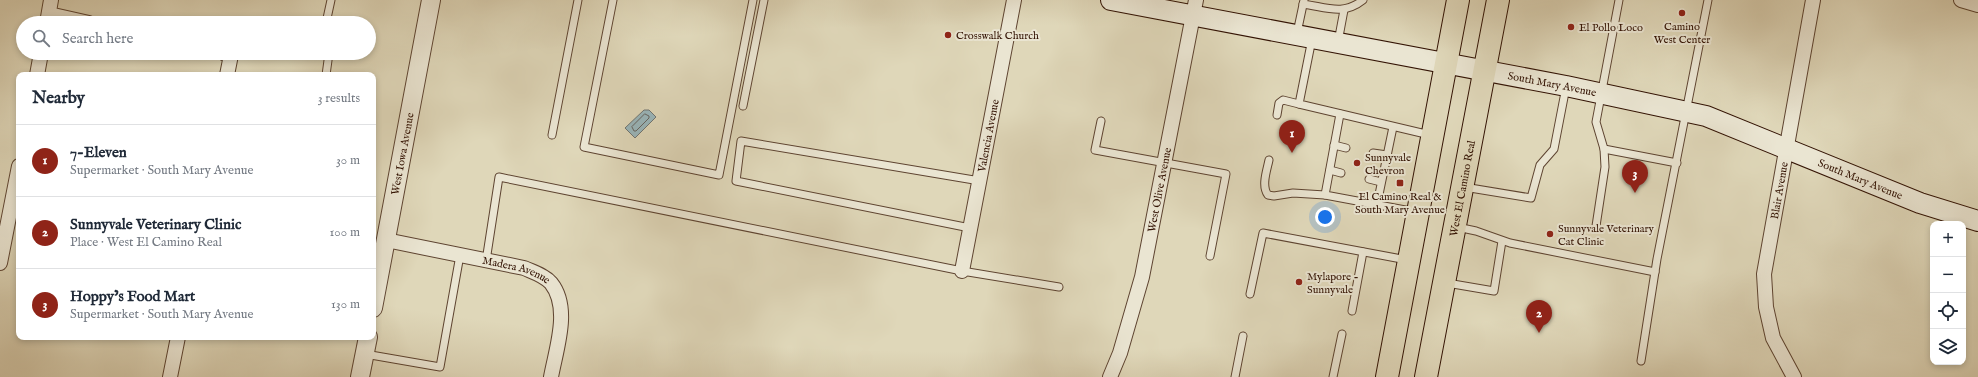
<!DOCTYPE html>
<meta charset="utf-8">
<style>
body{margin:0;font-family:"IM FELL English",serif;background:#f2f2f3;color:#1f2937}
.controls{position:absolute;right:12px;bottom:12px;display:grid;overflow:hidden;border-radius:8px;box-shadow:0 2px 6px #0003}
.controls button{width:36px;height:36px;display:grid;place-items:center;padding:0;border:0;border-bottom:1px solid #e0e1e3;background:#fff;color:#1f2937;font:20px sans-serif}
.you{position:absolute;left:1325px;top:217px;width:14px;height:14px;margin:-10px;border:3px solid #fff;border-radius:50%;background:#1a73e8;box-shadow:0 0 0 6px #1a73e833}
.badge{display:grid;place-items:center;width:26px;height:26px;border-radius:50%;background:#8f2418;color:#fff;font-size:13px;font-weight:700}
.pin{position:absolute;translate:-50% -33px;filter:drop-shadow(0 1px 2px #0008)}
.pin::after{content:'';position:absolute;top:21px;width:14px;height:12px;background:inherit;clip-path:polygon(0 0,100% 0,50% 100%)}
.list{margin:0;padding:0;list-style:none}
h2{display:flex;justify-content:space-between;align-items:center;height:52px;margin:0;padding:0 16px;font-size:17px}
h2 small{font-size:13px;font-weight:400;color:#747a83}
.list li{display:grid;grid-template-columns:26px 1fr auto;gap:12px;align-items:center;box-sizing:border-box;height:72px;padding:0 16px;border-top:1px solid #e0e1e3}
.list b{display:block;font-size:15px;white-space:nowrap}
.list p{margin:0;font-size:13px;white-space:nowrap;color:#747a83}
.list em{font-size:13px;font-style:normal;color:#747a83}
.icon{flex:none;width:22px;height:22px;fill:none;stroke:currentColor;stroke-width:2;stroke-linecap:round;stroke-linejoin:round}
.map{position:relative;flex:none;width:1978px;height:377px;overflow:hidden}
.search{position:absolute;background:#fff;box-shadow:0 2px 6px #0003;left:16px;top:16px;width:360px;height:44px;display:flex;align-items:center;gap:10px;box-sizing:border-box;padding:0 14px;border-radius:22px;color:#747a83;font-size:15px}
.panel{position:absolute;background:#fff;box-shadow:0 2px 6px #0003;left:16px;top:72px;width:360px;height:268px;border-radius:8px}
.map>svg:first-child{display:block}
.water{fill:#99b6bb;stroke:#707572}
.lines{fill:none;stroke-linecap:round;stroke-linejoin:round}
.shore{stroke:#666460;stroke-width:1}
.service-casing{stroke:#5e4431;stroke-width:9}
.minor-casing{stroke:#5e4431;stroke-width:16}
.tertiary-casing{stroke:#5e4431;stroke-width:20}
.secondary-casing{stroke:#331304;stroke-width:22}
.primary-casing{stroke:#331304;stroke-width:24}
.service{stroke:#eae5d2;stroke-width:7}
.minor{stroke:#eae5d2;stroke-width:14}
.tertiary{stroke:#eae5d2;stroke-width:18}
.secondary{stroke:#eae5d2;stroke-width:20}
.primary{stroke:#dfd7b9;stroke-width:22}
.poi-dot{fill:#8f2418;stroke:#eae5d2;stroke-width:1.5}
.labels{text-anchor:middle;stroke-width:4;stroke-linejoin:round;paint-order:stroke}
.poi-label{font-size:11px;fill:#331304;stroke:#eae5d2;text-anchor:start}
.street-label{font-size:11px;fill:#331304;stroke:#eae5d2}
</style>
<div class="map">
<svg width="1978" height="377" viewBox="0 0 1978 377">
<rect width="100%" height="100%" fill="#dfd7b9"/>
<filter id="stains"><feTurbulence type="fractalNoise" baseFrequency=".005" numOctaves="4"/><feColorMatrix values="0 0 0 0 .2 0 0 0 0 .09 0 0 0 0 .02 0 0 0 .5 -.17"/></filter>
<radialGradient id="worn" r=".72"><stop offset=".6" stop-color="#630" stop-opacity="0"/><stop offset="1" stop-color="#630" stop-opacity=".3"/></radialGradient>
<path class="water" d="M644,110H649L656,117L635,138L625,128Z"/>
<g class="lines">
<path class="shore" d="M645,114L649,116V118L636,131H634L632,127Z"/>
<g class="service-casing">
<g id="service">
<path d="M613,0L584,147L719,175L753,0"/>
<path d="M1303,4C1326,7 1343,16 1363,0"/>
<path d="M326,23L331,0"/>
<path d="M1297,33L1304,0"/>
<path d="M1312,39L1299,104L1430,135"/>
<path d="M1338,42L1344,10"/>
<path d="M326,75L329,53"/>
<path d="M743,106L764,0"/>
<path d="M1340,114L1325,195L1416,212"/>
<path d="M1277,115L1279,103L1283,100L1299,104"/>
<path d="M1101,121L1095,150L1226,174L1210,256"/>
<path d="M552,135L578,0"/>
<path d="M1334,145L1346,148"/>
<path d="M1604,149L1677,163"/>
<path d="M1373,153L1387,155"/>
<path d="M1269,160C1267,170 1261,186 1268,195L1274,196L1293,193L1325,195"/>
<path d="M1330,170L1341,173"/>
<path d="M1369,179L1381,182"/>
<path d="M1464,187L1531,198L1540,165L1554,149L1566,87"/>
<path d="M1377,204L1393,127"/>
<path d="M1596,226L1605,167L1604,149L1596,122L1619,0"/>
<path d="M1457,227L1476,231L1510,243L1655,272"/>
<path d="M970,228L736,181L741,141L980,181"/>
<path d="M486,261L499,177L962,271L1059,287"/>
<path d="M1447,283L1494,291L1502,241"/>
<path d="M1250,294L1263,233L1407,260"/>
<path d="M1352,311L1363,252"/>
<path d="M365,354L440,367L460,255"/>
<path d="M1641,361L1657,259L1708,0"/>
<path d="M1235,377L1243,336"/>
<path d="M1333,377L1342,334"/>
</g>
</g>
<g class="minor-casing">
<g id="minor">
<path d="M1961,0L1978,5"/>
<path d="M49,14L89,23"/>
<path d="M47,23L51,0"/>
<path d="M223,53L231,55L227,75"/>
<path d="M37,75L41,53"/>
<path id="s1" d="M386,240L524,268C533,272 544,275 551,283C571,308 556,349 551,377"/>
<path d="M0,263L19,166"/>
<path id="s2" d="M962,271L1014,0"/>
<path d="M170,377L178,337"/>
<path id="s3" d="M1110,377L1120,353L1142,277L1196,0"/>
<path id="s4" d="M1794,377L1773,338L1766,307L1764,274L1813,0"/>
</g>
</g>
<g class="tertiary-casing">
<g id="tertiary">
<path id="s5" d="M373,308L431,0"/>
<path d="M360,377L368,337"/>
</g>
</g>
<g class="secondary-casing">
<g id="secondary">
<path id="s6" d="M1111,0L1566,86L1706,116L1920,203L1978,221"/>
</g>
</g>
<g class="primary-casing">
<g id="primary">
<path d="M1387,377L1458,0"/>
<path id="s7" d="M1426,377L1498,0"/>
</g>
</g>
<use href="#service" class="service"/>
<use href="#minor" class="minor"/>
<use href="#tertiary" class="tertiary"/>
<use href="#secondary" class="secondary"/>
<use href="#primary" class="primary"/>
</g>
<g class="poi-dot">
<circle cx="1682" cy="13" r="4"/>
<circle cx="1571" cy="27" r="4"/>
<circle cx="948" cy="35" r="4"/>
<circle cx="1357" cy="163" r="4"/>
<rect x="1396" y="179" width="8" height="8" rx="2"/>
<circle cx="1550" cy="234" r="4"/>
<circle cx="1299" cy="282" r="4"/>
</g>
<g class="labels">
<g class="poi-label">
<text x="1682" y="30" text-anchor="middle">Camino<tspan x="1682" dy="13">West Center</tspan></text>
<text x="1579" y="31">El Pollo Loco</text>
<text x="956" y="39">Crosswalk Church</text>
<text x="1365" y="161">Sunnyvale<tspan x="1365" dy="13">Chevron</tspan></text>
<text x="1400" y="200" text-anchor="middle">El Camino Real &amp;<tspan x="1400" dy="13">South Mary Avenue</tspan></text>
<text x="1558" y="232">Sunnyvale Veterinary<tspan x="1558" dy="13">Cat Clinic</tspan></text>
<text x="1307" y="280">Mylapore -<tspan x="1307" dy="13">Sunnyvale</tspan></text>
</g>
<g class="street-label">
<text dy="4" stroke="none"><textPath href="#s6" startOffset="449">South Mary Avenue</textPath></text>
<text dy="4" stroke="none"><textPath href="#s2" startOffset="138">Valencia Avenue</textPath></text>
<text dy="4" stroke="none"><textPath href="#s5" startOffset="157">West Iowa Avenue</textPath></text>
<text dy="4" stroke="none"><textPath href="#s6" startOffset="773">South Mary Avenue</textPath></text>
<text dy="4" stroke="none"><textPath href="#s7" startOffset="192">West El Camino Real</textPath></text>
<text dy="4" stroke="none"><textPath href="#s3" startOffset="194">West Olive Avenue</textPath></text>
<text dy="4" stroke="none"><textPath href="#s4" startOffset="194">Blair Avenue</textPath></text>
<text dy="4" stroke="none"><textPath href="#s1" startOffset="134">Madera Avenue</textPath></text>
</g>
</g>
<rect width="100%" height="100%" filter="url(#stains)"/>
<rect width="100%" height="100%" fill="url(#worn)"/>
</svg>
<div class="controls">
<button>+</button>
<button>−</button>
<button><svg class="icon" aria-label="locate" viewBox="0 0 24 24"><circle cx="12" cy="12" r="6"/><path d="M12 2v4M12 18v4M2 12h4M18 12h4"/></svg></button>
<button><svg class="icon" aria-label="layers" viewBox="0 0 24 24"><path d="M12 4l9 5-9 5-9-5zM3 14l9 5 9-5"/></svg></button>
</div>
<div class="you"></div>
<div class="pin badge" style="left:1292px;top:153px">1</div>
<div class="pin badge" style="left:1539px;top:333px">2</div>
<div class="pin badge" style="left:1635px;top:193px">3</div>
<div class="search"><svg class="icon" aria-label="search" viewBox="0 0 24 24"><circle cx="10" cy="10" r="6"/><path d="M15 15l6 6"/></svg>Search here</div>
<section class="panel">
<h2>Nearby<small>3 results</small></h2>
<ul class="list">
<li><span class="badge">1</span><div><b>7-Eleven</b><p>Supermarket · South Mary Avenue</p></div><em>30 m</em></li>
<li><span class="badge">2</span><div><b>Sunnyvale Veterinary Clinic</b><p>Place · West El Camino Real</p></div><em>100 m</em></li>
<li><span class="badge">3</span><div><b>Hoppy’s Food Mart</b><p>Supermarket · South Mary Avenue</p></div><em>130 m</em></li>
</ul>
</section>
</div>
